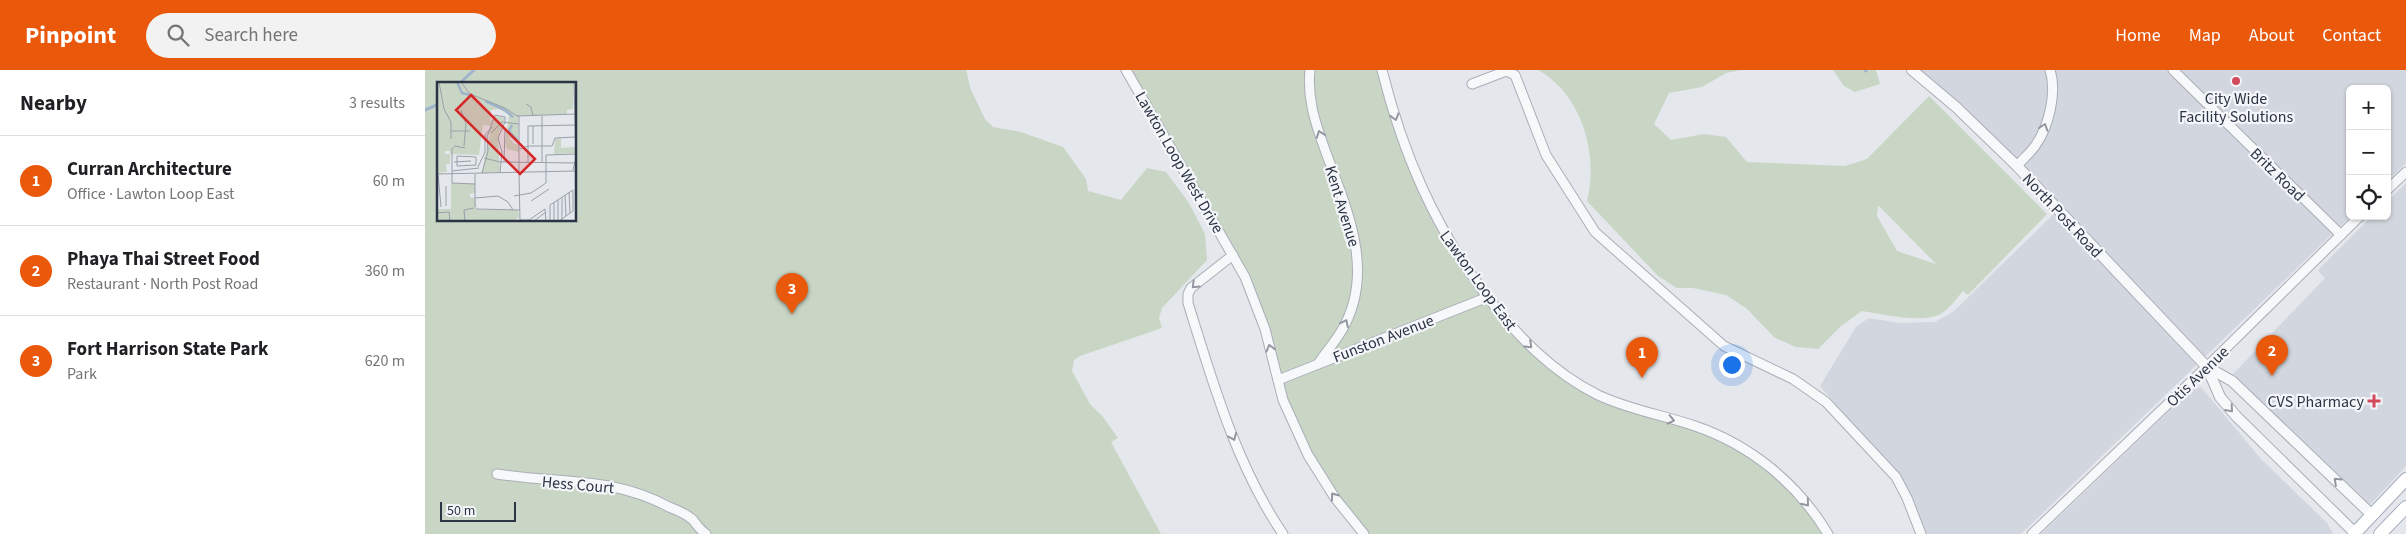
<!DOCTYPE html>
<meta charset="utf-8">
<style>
body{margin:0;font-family:"Source Sans 3",sans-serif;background:#f2f2f2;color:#202124}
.controls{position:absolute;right:15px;top:15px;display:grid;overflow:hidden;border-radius:8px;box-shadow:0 1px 4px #0004}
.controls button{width:45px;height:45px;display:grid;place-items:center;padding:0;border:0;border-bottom:1px solid #e0e0e0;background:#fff;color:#202124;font:25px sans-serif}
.scale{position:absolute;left:15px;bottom:12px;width:76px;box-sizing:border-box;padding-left:5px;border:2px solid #2b3445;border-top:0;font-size:14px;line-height:18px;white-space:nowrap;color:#2b3445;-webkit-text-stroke:4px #f4f6f9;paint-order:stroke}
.you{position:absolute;left:1306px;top:294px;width:18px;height:18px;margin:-12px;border:4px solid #fff;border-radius:50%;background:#1a73e8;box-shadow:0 0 0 8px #1a73e833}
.badge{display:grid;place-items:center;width:32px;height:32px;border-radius:50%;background:#ea580c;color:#fff;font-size:16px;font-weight:700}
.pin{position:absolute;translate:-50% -41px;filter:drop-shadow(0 1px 2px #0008)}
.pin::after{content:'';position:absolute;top:26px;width:18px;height:15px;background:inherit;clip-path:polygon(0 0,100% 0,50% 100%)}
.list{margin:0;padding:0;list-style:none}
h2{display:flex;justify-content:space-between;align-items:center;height:65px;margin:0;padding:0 20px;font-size:21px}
h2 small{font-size:16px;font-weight:400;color:#757577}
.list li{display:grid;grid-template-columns:32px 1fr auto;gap:15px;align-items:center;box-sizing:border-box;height:90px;padding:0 20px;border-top:1px solid #e0e0e0}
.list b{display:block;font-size:19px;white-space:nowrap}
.list p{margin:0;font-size:16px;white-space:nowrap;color:#757577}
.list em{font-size:16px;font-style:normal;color:#757577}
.icon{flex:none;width:28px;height:28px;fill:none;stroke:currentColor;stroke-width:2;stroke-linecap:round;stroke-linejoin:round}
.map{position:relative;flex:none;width:1981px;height:464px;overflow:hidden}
header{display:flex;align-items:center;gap:30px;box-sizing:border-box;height:70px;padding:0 25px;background:#ea580c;color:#fff}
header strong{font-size:24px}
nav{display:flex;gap:28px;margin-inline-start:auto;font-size:18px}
.search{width:350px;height:45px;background:#f2f2f2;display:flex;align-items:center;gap:12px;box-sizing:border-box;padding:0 18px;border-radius:28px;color:#757577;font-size:19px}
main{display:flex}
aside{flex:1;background:#fff}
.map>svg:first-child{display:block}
.built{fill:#d2d6de}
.green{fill:#c9d6c5;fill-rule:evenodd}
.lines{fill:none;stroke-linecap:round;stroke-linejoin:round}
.stream{stroke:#9fb4cc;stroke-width:3}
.minor-casing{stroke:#a9aeb7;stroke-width:11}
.tertiary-casing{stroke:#a9aeb7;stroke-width:12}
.primary-casing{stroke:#a3abb8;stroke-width:14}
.minor{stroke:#f7f8fa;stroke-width:9}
.tertiary{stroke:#f7f8fa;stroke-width:10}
.primary{stroke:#fff;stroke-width:12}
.oneway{stroke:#9196a0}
.poi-dot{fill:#d1495b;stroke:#f4f6f9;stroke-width:2}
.labels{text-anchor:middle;stroke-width:4.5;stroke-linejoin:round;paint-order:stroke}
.poi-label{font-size:16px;fill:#2b3445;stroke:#f4f6f9}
.street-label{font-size:16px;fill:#2b3445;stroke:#f4f6f9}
.inset-river{fill:none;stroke:#9fb4cc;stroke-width:2.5}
.inset-road{fill:none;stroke:#9a9fa9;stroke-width:1}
.view{fill:#d62828;fill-opacity:0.15;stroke:#d62828;stroke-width:2.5}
.inset-edge{fill:none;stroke:#2b3445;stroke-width:2.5}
</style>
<header>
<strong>Pinpoint</strong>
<div class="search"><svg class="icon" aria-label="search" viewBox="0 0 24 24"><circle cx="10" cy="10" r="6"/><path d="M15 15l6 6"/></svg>Search here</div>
<nav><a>Home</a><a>Map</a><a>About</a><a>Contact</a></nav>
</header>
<main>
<aside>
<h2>Nearby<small>3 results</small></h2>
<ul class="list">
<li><span class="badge">1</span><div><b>Curran Architecture</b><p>Office · Lawton Loop East</p></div><em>60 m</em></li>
<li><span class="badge">2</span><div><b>Phaya Thai Street Food</b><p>Restaurant · North Post Road</p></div><em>360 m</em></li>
<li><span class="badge">3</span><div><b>Fort Harrison State Park</b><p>Park</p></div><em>620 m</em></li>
</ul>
</aside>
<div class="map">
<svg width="1981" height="464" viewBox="0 0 1981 464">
<rect width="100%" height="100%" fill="#e4e7ec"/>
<g class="built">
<path d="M1493,0H1981V93L1962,111V19H1925L1926,146L1596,464H1500L1470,404L1395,316L1431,257L1444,248L1474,253L1510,252L1528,242L1636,137Z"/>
<path d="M1981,113V396L1944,436L1808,304L1900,208L1893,201L1895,198L1947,146H1962V132Z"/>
<path d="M1776,317L1836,389L1902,453L1908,464H1616L1766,320Z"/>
</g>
<g class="green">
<path d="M0,0H541L546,20L560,49L568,57L596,62L638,77L661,109L663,121L696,130L722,98L741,102L764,133L780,164L782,190L737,238L734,248L737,258L655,286L649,290L647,301L665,334L678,347L693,368L686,372L736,464H0ZM14,14H150V150H14Z"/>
<path d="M701,0H957L1010,148L1095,266L1166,321L1280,360L1355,406L1403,464H939L928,450L873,364L831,233Z"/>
<path d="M1113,0H1316L1301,3L1277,17L1244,23L1229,54L1246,70L1279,64L1301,67L1322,92L1420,96L1442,89L1504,26L1622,144L1543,225L1538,221C1532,228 1524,239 1516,244C1496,254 1459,244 1437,241L1416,256L1393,279L1371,277L1350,268L1321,238L1301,225L1268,218H1252L1233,206L1162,131C1174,85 1157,24 1113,0ZM1453,136H1454L1511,194L1472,181L1452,146Z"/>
<path d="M1408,0H1451L1455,14L1430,22L1419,16Z"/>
</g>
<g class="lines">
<g class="stream">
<path d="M1440,0L1441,1"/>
<path d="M34,14L49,0"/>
<path d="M0,40L14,34"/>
</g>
<g class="minor-casing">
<g id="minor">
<path d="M701,0L820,207L840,259L858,330L883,385L910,428L939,464"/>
<path d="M885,0C882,28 890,52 899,77C920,136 952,200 917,260C910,272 901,282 893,294"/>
<path d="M957,0C978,84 1009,156 1061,225C1092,266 1127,302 1173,325C1205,340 1238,345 1270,356C1326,375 1373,414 1403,464"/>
<path d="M1748,0L1916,165"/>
<path d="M1047,14L1081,1L1090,5L1121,85L1170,162L1299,276L1368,309L1401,332L1471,407L1482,428L1496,464"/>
<path d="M1592,96C1598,89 1605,83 1610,76C1624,57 1632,22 1625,0"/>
<path d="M1962,120L1981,102"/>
<path d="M808,185L766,218L763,224V233C788,313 811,395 858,464"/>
<path d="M853,310L1063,227"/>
<path d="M72,404C134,414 187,406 244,437C252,440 262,444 268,450C272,455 275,460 281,464"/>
<path d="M1607,464L1795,284L1935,146"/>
</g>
</g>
<g class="tertiary-casing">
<g id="tertiary">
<path d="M1487,0L1531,37L1592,96L1782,297L1807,311L1947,445"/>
<path d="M1782,297L1795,327L1811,346L1930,463"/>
</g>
</g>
<g class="primary-casing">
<g id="primary">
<path d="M1929,464L1981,409"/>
<path d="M1955,464L1981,437"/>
</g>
</g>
<use href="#minor" class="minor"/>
<use href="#tertiary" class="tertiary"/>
<use href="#primary" class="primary"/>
</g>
<defs><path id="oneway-chevron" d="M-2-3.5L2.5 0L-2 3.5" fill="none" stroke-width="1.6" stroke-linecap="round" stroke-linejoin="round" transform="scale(1.25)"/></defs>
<g class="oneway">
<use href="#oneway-chevron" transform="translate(970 47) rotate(73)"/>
<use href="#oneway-chevron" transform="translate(1619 57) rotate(-72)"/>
<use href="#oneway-chevron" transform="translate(895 64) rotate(-110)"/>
<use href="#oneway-chevron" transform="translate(770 215) rotate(136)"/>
<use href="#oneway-chevron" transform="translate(920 253) rotate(-64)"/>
<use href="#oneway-chevron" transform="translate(1104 275) rotate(44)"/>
<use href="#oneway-chevron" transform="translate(845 278) rotate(-105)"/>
<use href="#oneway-chevron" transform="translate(1805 339) rotate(49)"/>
<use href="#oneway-chevron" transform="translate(1246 350) rotate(13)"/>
<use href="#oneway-chevron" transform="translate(808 367) rotate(67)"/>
<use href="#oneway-chevron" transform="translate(1912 411) rotate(-137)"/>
<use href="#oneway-chevron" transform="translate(909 426) rotate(-126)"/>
<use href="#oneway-chevron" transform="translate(1381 433) rotate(51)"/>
</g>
<g class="poi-dot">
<circle cx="1811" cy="11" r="5"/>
<path d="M1946.5 323.5h5v5h5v5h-5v5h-5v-5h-5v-5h5z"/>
</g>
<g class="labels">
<g class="poi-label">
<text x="1811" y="34">City Wide<tspan x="1811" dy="18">Facility Solutions</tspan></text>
<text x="1939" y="337" text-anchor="end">CVS Pharmacy</text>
</g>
<g class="street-label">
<text transform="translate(755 92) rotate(60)" y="6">Lawton Loop West Drive</text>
<text transform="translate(1853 104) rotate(44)" y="6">Britz Road</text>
<text transform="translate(918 136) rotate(73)" y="6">Kent Avenue</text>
<text transform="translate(1638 145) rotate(47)" y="6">North Post Road</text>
<text transform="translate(1054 210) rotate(54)" y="6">Lawton Loop East</text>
<text transform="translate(958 268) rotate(-21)" y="6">Funston Avenue</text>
<text transform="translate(1772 306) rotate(-44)" y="6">Otis Avenue</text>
<text transform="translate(153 414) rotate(5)" y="6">Hess Court</text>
</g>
</g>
<g transform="translate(12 12)">
<rect width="139" height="139" fill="#e4e7ec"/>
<path d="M0,0H137L136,27L130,28V32L81,34V60L72,55L77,62H82V70L70,67L68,60L72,33L62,27L54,28L53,40L58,34L68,36L61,55L63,90L45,91L54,44L46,43L42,73L13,72V69H8V72H13V82H9L10,90L0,91ZM124,56V66L138,65V71L117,72L118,57ZM14,101L38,102V111L33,112V115L38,116L40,128H81L82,135L77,139H0V127H14Z" fill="#c9d6c5"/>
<path class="inset-river" d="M20,0L25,11L36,14M48,19L68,28L76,35M75,43L72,49L81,59"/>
<path class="inset-road" d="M2,0L7,27L14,40V57M24,0L33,12L68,26L80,34L139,32M89,22L94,25L96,34M24,28L29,42L27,64M82,34V90M14,49H33M54,51L65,40L82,42M96,62V44M28,66L18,64L15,67V101L38,102M83,67L91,64H115L118,56L138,55M109,73L139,72M20,74L39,75V83L20,84ZM47,76L63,80L138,81M17,80L34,79M67,80L68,47M91,80V44L138,43M105,80V34M41,85L48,70V53L55,45M136,88L139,76L137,0M15,89L42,86M82,90L83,139M45,91L51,69L50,55L58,33L68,35V40M63,91L65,70L61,56L68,40M0,92L139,89M1,92L4,125M38,92V125M9,104V124M132,110L133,131M128,113L129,134M77,114L94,111L109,101V73M38,116L61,114L71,120L76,128M125,116V137M121,118V139M94,119L112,107M117,120V139M39,127L83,128M0,131L12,130L13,139M83,138H92L108,127L109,139M28,139L27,128L37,126M97,139L109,130M113,139V123L136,108V129L122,139"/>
<path class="view" d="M34,13L98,77L83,92L19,28Z"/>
<rect width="139" height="139" class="inset-edge"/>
</g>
</svg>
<div class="controls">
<button>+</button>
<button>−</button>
<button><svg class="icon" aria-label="locate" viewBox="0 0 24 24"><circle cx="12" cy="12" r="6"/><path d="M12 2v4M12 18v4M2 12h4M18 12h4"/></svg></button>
</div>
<div class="scale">50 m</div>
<div class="you"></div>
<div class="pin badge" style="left:1217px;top:308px">1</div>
<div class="pin badge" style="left:1847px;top:306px">2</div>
<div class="pin badge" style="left:367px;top:244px">3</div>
</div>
</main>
